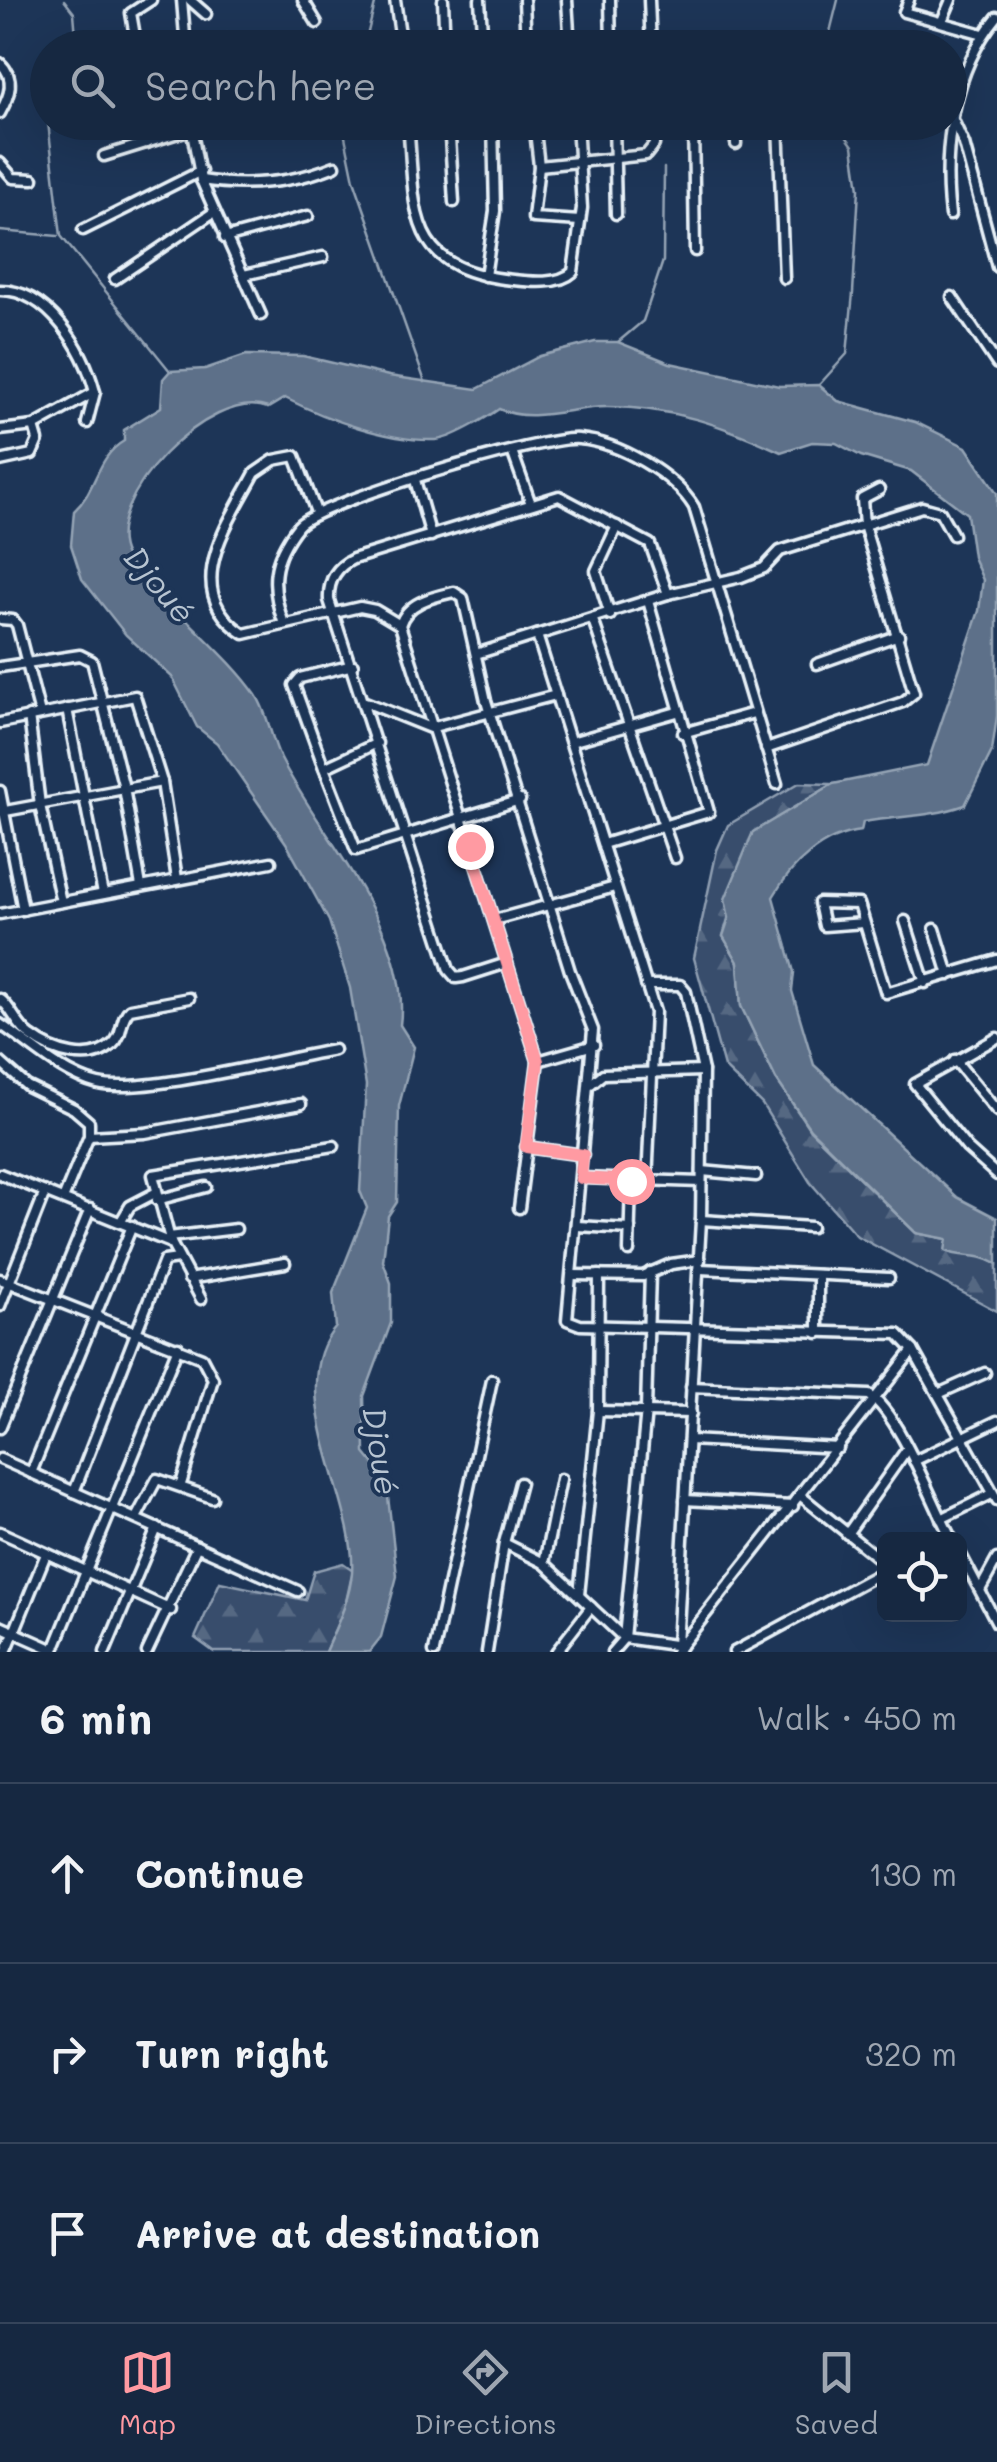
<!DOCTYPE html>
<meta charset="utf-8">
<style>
body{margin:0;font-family:Mali,sans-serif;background:#1f3048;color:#f1f3f6}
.controls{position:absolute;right:30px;bottom:30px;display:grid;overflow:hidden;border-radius:15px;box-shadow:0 10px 40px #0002}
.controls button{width:90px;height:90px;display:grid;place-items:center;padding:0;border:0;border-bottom:2px solid #35445a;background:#162841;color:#f1f3f6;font:50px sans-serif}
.stop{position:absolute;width:30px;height:30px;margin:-22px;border:8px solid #ff9aa2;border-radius:50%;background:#fff}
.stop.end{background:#ff9aa2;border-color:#fff;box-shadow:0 2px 10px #0008}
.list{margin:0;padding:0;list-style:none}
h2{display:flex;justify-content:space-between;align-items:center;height:130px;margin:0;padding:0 40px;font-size:42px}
h2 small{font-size:32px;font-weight:400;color:#9ea6b1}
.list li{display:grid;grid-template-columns:65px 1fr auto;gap:30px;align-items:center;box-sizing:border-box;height:180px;padding:0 40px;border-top:2px solid #35445a}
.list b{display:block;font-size:38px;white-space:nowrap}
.list em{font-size:32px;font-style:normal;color:#9ea6b1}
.icon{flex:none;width:55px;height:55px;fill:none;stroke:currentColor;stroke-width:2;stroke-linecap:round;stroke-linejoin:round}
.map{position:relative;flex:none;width:997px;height:1652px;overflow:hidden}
.search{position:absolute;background:#162841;box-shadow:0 10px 40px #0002;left:30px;right:30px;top:30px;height:110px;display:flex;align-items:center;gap:25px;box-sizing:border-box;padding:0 35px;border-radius:55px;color:#9ea6b1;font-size:38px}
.sheet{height:670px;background:#162841}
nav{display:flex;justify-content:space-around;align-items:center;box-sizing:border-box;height:140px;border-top:2px solid #35445a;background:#162841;font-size:28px;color:#9ea6b1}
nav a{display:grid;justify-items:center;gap:5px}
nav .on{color:#ff9aa2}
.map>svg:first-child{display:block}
.forest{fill:url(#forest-firs);stroke:#909fb2;stroke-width:2.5}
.water{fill:#5d7089;stroke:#95a4b5;stroke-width:2.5}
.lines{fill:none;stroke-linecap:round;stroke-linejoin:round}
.stream{stroke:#95a4b5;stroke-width:2.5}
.minor-casing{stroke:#e8f1f8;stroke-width:15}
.minor{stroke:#1d3557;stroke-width:8}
.route{stroke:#ff9aa2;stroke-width:12}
.labels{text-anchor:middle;stroke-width:8;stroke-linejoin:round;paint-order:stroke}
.water-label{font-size:32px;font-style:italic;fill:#b7c4d1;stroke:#1d3557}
</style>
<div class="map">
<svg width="997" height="1652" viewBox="0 0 997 1652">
<defs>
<pattern id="forest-firs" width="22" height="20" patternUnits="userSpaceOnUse" patternTransform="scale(2.5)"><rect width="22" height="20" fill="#374d6c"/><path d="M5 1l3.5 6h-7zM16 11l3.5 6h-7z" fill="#546782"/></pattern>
</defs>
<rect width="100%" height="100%" fill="#1d3557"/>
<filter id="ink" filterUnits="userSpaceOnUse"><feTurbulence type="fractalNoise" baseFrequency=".01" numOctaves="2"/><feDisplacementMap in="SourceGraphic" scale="20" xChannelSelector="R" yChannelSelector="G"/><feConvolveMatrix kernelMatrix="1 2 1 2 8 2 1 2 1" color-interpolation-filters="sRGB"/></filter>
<g filter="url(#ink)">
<g class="forest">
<path d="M799,783L833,784L753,832L723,936L738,962L741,1006L776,1079L810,1130L916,1233L947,1239L997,1264V1311L857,1236L810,1182L762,1104L724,1067L694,958L717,850L728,825Z"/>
<path d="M343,1563L353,1570L345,1606L325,1652H214L195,1638L220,1582L305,1600L314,1571Z"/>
</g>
<path class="water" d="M595,342H618L670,363L779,386L819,385L838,401L915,422L966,447L997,493V716L992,751L965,805C932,817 899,816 863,822L861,831C823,835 792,864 773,897L794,972L792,991L814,1065L957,1197L997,1218V1264C975,1252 965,1259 945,1251L947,1239L916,1233L810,1129L776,1079L741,1006L738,962L723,936L729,918L725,899L753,832L833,784L927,765L979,611L983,580L973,557L967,514L911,471L861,456L836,443L812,442L781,452C722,425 673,407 607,407C572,407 532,424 499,409C486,418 451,439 436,440C388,442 327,419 285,398L268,408C211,386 98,502 126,556C140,584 168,601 189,622C211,644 238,669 256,695C268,713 271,739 281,759C321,837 412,932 400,1025L414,1047L399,1106L397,1202L388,1216L383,1261L391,1283V1323L364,1396L365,1453L386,1479L397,1576L381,1637L369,1652H325C336,1627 350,1600 352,1572C357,1501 281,1388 336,1327L333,1293L367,1208L360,1191L366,1085L350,988L329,921L286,843L217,743L197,727L172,677L126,635L82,579L71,545L74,511C97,490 96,457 124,441V430L161,407L163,379L170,371L205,369L246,355L303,356L389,376L477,389L540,356Z"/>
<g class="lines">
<g class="stream">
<path d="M64,0L74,13L77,48"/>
<path d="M227,33L246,48"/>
<path d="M364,48L376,0"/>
<path d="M826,48L838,0"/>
<path d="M48,122L61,236L170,371"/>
<path d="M342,122L354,180L425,382"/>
<path d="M0,231L58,236"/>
<path d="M618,342L643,321L663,261L664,168"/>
<path d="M819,385L847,354L853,293L859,189L853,146L836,122"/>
</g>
<g class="minor-casing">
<g id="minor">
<path d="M182,0L186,48"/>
<path d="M190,0L206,14"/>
<path d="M303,0L317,23"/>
<path d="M395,0L402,48"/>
<path d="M443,0L445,48"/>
<path d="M480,0L483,48"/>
<path d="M524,0L526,48"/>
<path d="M567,0L570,48"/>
<path d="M610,0L611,48"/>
<path d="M649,0L651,48"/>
<path d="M909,0L904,12L983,34"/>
<path d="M942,21L951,0"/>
<path d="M137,48L131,13L151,0"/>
<path d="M0,63C16,78 10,95 0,113"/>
<path d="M953,120L964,144L997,267"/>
<path d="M144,122L147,143"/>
<path d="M190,122L201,180L261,315"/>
<path d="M408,122C416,211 404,269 513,280C531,282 559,285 573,272L582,208L577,122"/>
<path d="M449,122L454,202"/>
<path d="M534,122L539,166L533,218L580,221"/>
<path d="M614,122L616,214"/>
<path d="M693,122L695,251"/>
<path d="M735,122L736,144"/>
<path d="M778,122L784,278"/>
<path d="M104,156L191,129"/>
<path d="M0,163L13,178L33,179"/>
<path d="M539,166L646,155L654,145V122"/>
<path d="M201,180C246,187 293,183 335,166"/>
<path d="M950,215C942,149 953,70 997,17"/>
<path d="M83,230L201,171"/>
<path d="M225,238L308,216"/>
<path d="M244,275L323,257"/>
<path d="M485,276L495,211L493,122"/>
<path d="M115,279L214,212"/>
<path d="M0,290C49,290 84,350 95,392L87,423"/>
<path d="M952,297L997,364"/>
<path d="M0,430L34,426L95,392"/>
<path d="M512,451L531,504"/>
<path d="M0,461L32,454L38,440L34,426"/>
<path d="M415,480L431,536"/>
<path d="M316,512L295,456L274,460L255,473C228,524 178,591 244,634L360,607L375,610L400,625L538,1061L519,1208"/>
<path d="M610,615L596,571L617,526"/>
<path d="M0,619L13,620L17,625L40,714"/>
<path d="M593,620L675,858"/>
<path d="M284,624C270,586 271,560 298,526C316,503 546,435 579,439C618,442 674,474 694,507L777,784"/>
<path d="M400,625C407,602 432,597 454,592L463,598L486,701L570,971L593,1030L567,1320L580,1325L898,1334L913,1350L997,1500"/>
<path d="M537,635L655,1012L647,1182"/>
<path d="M476,654L668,594L741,577L764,568L780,551L922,507L940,512L953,535"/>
<path d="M817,664L899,635"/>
<path d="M0,667L80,655L92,661L124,788L141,886"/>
<path d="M365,702L430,728L556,695"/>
<path d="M67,709L103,894"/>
<path d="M29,716L40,805L61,902"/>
<path d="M0,723L135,696L162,782L177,879"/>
<path d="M683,733L754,713"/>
<path d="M571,742L677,712"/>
<path d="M377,743L324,768L356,850L520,800"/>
<path d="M766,749L903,702L914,693L864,525L862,499L879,490"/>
<path d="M324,768L294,685L300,678L353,665"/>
<path d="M0,791L23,910"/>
<path d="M0,812L162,782"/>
<path d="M603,844L709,812L648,601"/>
<path d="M0,914L271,862"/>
<path d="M494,920L615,887"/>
<path d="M905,921L925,983"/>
<path d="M864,923L824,926L819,903L859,904L886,993L997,960"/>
<path d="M935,929L949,975"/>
<path d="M507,963L463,977L456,978L449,970L329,600C328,581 336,567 353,559L559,496L650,544L668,594"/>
<path d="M646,985H680L686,992L703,1071L701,1220L677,1646"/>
<path d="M0,999C13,1009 17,1027 31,1036C53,1053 91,1065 113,1044C124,1034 119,1019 130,1009L189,998"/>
<path d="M0,1024C30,1044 62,1075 98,1084C144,1095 282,1059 334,1050"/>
<path d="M997,1038L915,1084L967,1148L997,1175"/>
<path d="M955,1060L997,1111"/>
<path d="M538,1061L594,1045"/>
<path d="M0,1062L27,1086L74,1109L89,1122V1136L63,1199"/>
<path d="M591,1084L603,1074L703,1071"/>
<path d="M89,1136L145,1133L301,1104"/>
<path d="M526,1147L583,1155"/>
<path d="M702,1171L756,1176"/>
<path d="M0,1174L171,1243"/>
<path d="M581,1178L701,1182"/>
<path d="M157,1200L206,1187"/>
<path d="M701,1220L811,1227"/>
<path d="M121,1221L130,1206L155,1193"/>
<path d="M577,1226L630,1229"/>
<path d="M169,1237L236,1229"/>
<path d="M629,1251L631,1181"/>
<path d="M700,1269L889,1278"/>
<path d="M573,1275L643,1276L671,1264L700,1260"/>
<path d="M818,1275V1333"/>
<path d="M0,1279L202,1358L213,1379L181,1484"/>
<path d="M189,1279L285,1263"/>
<path d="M201,1299L171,1243L153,1175L334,1146"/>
<path d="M0,1306L45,1192"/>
<path d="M691,1387L869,1395C899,1413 933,1505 952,1540"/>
<path d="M938,1394L985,1373"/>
<path d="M598,1411L691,1413"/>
<path d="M0,1428L90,1209"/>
<path d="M689,1440L838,1448"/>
<path d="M0,1459L298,1591"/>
<path d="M914,1461L997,1421"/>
<path d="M31,1473L132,1226"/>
<path d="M74,1492L164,1261L178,1259"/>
<path d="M801,1496L884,1563"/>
<path d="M685,1500L793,1506"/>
<path d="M136,1518L157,1479L212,1498"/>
<path d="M941,1519L992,1494"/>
<path d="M0,1532L171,1610"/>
<path d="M847,1534L907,1449"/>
<path d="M504,1543L544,1563L624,1638L681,1646"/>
<path d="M960,1553L997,1623"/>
<path d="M544,1563L561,1479"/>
<path d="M980,1590L997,1559"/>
<path d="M579,1595L598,1411L599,1275"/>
<path d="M0,1626L54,1650"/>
<path d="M6,1652L46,1554"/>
<path d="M53,1652L178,1347"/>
<path d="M105,1652L157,1528"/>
<path d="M147,1652L197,1546"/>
<path d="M434,1652L492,1380"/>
<path d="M487,1652L504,1543L520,1483"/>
<path d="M556,1652L591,1607"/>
<path d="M612,1652L624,1638L646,1410L650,1272"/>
<path d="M676,1652L913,1350"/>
<path d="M734,1652L884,1571"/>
</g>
</g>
<use href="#minor" class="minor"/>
</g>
</g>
<g class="lines" filter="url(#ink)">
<path class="route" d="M470,846L538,1061L526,1147L583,1155L581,1178L631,1181"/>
</g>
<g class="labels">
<g class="water-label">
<text transform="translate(159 585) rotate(50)" y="11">Djoué</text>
<text transform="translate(380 1451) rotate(81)" y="11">Djoué</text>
</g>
</g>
</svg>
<div class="controls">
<button><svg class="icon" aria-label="locate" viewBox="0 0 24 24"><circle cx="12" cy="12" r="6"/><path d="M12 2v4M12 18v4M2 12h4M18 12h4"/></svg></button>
</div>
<div class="stop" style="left:631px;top:1181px"></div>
<div class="stop end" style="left:470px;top:846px"></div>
<div class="search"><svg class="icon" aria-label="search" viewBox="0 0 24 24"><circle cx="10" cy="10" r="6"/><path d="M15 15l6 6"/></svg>Search here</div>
</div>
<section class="sheet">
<h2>6 min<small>Walk · 450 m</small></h2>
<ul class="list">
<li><svg class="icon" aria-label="ahead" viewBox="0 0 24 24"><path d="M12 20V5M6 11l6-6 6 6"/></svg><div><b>Continue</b></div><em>130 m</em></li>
<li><svg class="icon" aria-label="right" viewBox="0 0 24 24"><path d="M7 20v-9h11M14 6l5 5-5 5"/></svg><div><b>Turn right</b></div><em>320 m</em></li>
<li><svg class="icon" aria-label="arrive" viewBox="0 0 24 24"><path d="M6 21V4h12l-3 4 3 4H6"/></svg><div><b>Arrive at destination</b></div></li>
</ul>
</section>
<nav>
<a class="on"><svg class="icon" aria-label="map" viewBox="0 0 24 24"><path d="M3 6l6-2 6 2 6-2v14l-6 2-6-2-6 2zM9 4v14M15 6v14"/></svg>Map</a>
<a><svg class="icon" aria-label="directions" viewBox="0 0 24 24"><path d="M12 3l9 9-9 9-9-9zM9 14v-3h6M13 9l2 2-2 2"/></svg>Directions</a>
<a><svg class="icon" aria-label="saved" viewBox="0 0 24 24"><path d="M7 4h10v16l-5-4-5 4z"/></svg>Saved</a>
</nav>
